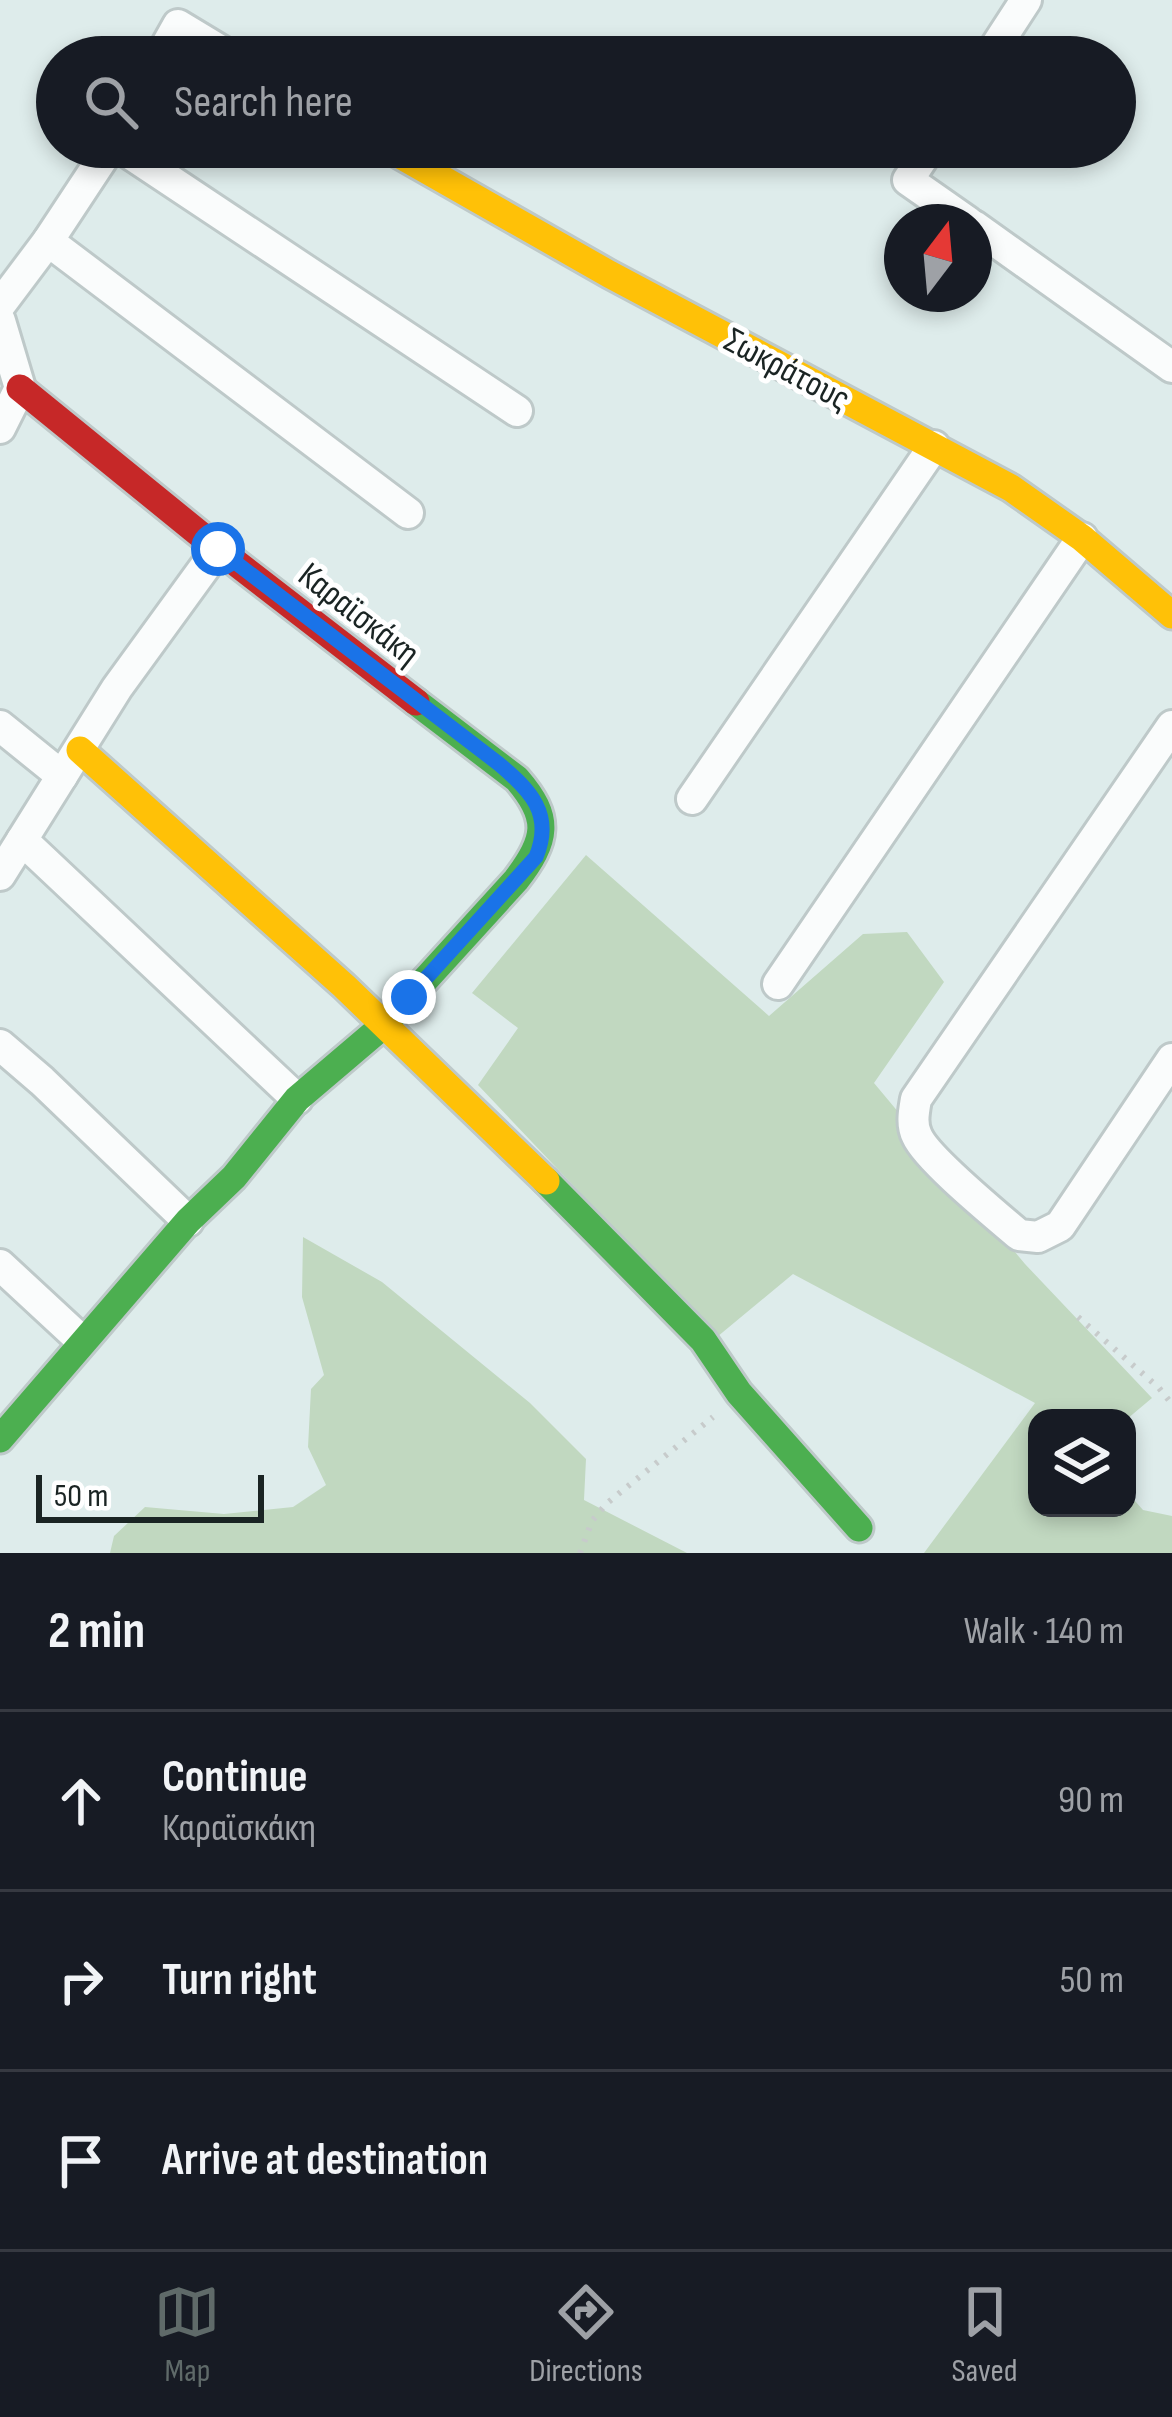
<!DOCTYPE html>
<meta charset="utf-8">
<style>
body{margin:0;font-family:"Sofia Sans Condensed",sans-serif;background:#242831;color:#f1f3f6}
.controls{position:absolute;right:36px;bottom:36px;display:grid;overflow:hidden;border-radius:24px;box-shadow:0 6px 18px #0003}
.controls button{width:108px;height:108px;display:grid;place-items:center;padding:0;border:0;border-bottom:3px solid #363941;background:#171b24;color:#f1f3f6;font:60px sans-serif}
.compass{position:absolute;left:884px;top:204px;width:108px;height:108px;border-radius:50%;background:#171b24;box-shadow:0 6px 18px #0003;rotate:16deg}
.scale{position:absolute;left:36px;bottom:30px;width:228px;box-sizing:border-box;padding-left:12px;border:6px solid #1a2423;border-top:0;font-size:33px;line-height:42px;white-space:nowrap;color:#1a2423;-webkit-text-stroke:9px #fff;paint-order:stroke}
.stop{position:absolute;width:36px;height:36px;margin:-27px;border:9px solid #1a73e8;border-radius:50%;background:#fff}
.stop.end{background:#1a73e8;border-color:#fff;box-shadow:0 3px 12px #0008}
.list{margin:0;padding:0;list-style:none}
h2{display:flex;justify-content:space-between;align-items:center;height:156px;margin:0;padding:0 48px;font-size:51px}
h2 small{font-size:39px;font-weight:400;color:#9ea1a6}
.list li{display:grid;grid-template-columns:78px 1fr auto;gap:36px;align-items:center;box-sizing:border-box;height:180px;padding:0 48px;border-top:3px solid #363941}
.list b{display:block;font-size:45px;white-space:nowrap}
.list p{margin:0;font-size:39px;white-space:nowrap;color:#9ea1a6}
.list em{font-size:39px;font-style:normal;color:#9ea1a6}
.icon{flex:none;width:66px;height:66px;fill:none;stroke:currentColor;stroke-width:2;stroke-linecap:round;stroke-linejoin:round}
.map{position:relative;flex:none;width:1172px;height:1553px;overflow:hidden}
.search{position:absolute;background:#171b24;box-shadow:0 6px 18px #0003;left:36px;right:36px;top:36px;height:132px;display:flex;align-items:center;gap:30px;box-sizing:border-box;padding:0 42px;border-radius:66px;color:#9ea1a6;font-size:45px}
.sheet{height:696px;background:#171b24}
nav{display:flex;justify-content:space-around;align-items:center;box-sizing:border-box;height:168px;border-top:3px solid #363941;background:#171b24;font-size:33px;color:#9ea1a6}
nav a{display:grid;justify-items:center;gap:6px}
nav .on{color:#5f6a69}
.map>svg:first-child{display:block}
.green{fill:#c1d8c0}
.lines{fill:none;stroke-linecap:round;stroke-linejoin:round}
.street-casing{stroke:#bec9c9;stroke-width:36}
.fast-casing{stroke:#bec9c9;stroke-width:33}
.slow-casing{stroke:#bec9c9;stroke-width:33}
.jam-casing{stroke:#bec9c9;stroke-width:33}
.path{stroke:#c7cbcb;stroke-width:6;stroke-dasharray:3 9;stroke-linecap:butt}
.street{stroke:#fafcfc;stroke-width:30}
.fast{stroke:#4caf50;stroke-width:27}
.slow{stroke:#ffc107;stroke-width:27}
.jam{stroke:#c62828;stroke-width:27}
.route{stroke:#1a73e8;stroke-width:15}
.labels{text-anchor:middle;stroke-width:10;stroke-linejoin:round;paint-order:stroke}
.street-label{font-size:36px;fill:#1a2423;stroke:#fff}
</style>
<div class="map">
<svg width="1172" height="1553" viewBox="0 0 1172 1553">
<rect width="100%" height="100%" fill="#deeceb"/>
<g class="green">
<path d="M586,855L769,1016L863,934L907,932L944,982L874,1083L1025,1264L1152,1398L1127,1419L1037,1418V1508H1127V1492L1143,1510L1172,1516V1553H924L1035,1403L793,1274L717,1337L478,1085L518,1028L472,993Z"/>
<path d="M303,1237L382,1282L530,1403L586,1459L584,1500L687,1553H110L114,1536L145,1507L224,1514L293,1507L326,1485L308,1447L311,1389L324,1375L302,1297Z"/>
</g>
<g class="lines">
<g class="street-casing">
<g id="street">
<path d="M160,57L178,25L231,57"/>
<path d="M989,57L1026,0"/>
<path d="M120,147L517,411"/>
<path d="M930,147L908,180L968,222"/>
<path d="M974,226L1172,367"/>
<path d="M48,241L408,513"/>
<path d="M0,305L48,241L110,147"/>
<path d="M0,321L20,388L0,428"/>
<path d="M0,726L62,776"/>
<path d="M1172,726L916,1099C914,1111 911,1124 917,1136C927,1159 997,1216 1019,1235L1038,1237L1060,1226L1172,1059"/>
<path d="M692,799L934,446"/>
<path d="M22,840L297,1099"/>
<path d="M0,875L117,688L218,549"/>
<path d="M778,984L1082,538"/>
<path d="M0,1045L42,1081L188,1221"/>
<path d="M0,1265L82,1341"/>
</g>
</g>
<g class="fast-casing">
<g id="fast">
<path d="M546,1181L703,1340L739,1393L859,1528"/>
<path d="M0,1439L188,1221L234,1177L297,1099L384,1025L516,880C547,840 551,818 517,779L416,702"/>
</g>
</g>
<g class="slow-casing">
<g id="slow">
<path d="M386,147L609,274L1011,488L1082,538L1172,615"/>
<path d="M80,750L344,986L546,1181"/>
</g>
</g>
<g class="jam-casing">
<path id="jam" d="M20,388L218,549L416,702"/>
</g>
<g class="path">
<path d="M1078,1317L1159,1388L1172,1404"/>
<path d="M580,1553L592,1521L606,1504L713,1417"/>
</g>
<use href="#street" class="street"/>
<use href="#fast" class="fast"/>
<use href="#slow" class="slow"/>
<use href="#jam" class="jam"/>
</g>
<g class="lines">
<path class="route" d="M218,549L499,764C530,790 554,814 536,857L409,997"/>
</g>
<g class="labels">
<g class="street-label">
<text transform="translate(788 368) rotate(28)" y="13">Σωκράτους</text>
<text transform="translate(360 613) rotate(38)" y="13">Καραϊσκάκη</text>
</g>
</g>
</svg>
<div class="controls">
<button><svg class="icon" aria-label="layers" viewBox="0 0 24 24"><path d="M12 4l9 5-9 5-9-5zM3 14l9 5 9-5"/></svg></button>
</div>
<svg class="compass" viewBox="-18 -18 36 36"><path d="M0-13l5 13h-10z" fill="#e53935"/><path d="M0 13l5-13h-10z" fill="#9ea1a6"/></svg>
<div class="scale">50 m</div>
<div class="stop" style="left:218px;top:549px"></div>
<div class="stop end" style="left:409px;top:997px"></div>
<div class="search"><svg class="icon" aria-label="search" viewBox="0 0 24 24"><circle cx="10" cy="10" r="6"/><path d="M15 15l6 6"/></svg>Search here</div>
</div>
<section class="sheet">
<h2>2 min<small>Walk · 140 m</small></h2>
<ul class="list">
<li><svg class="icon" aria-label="ahead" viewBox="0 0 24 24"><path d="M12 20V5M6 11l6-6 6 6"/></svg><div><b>Continue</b><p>Καραϊσκάκη</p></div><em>90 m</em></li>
<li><svg class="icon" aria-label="right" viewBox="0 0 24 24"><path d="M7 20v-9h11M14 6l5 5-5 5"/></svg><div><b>Turn right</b></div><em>50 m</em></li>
<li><svg class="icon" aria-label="arrive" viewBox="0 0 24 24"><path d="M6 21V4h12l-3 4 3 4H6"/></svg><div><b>Arrive at destination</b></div></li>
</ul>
</section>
<nav>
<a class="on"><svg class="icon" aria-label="map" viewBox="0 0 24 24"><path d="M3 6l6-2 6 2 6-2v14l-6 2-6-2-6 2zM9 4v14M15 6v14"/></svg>Map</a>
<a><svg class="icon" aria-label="directions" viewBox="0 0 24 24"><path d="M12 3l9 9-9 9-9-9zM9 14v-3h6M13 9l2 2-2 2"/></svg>Directions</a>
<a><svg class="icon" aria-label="saved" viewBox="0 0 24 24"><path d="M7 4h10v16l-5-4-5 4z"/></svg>Saved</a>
</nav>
